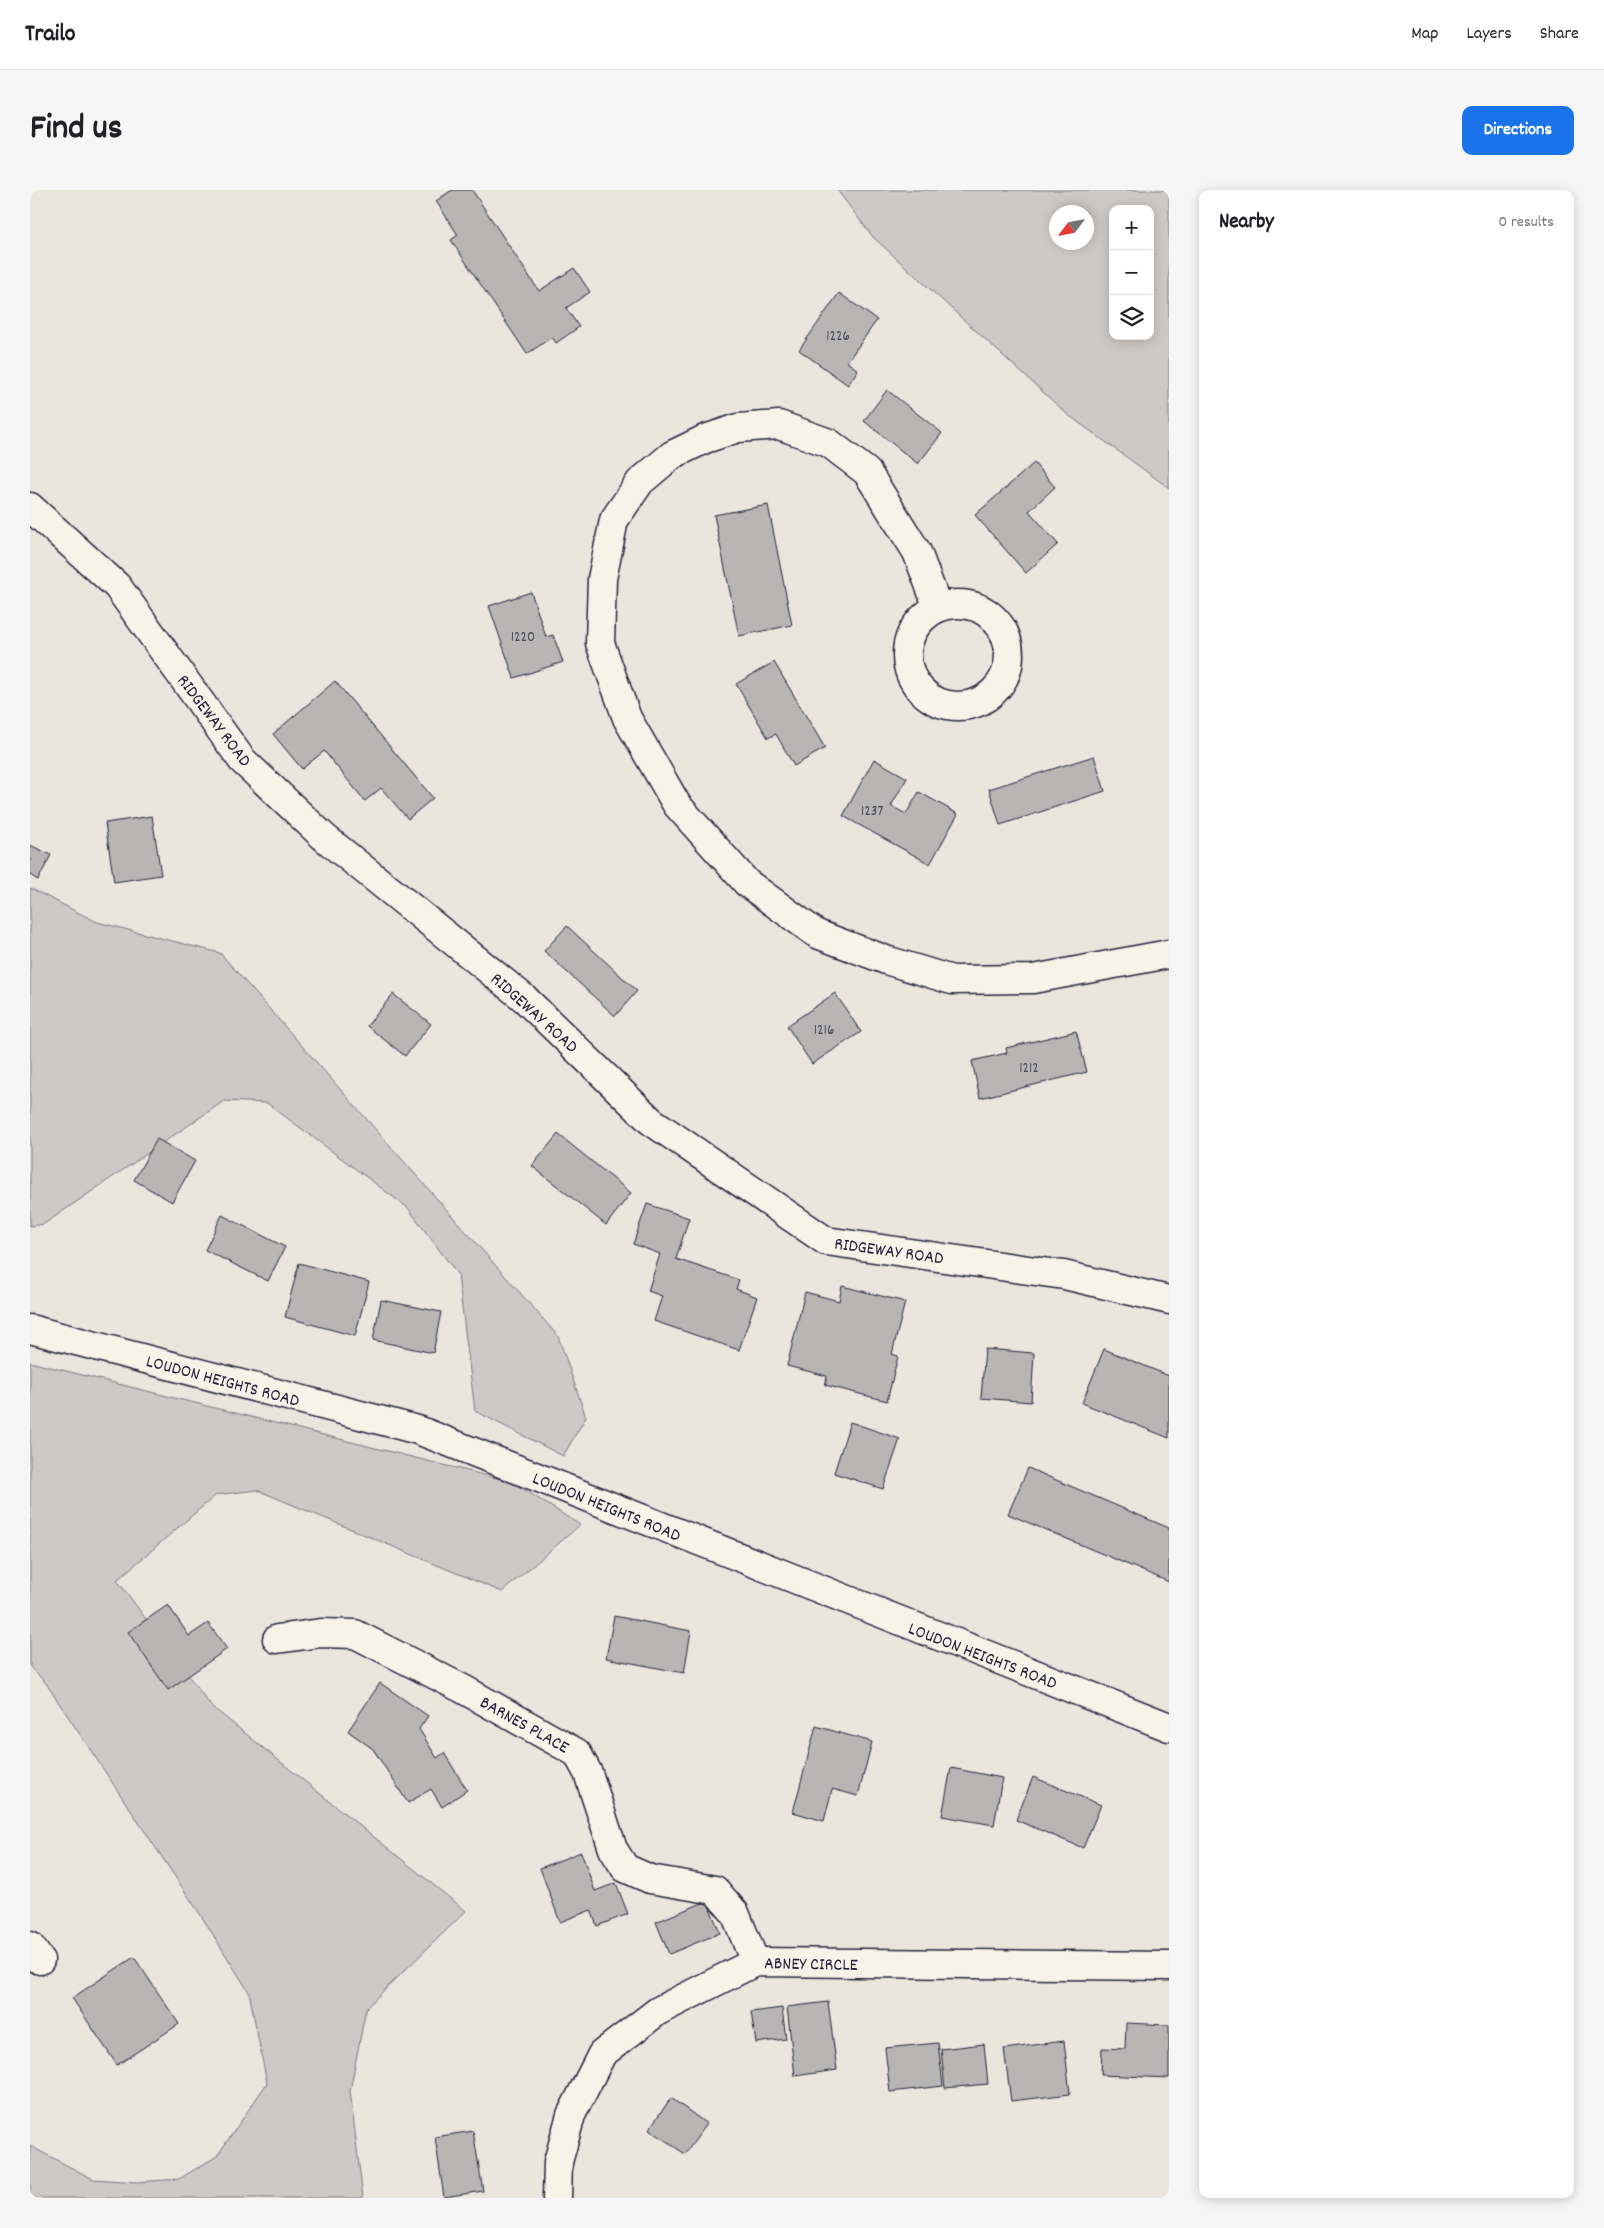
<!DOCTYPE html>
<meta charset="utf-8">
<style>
body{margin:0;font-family:Dekko,sans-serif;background:#f6f6f6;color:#202124}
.controls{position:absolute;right:15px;top:15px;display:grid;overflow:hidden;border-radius:10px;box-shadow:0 2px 12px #0003}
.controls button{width:45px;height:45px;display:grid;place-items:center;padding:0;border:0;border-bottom:1px solid #e0e0e0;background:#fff;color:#202124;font:25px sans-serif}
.compass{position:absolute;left:1019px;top:15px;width:45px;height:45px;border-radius:50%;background:#fff;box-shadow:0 2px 12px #0003;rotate:238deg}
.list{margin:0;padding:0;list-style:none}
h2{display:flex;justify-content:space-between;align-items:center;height:65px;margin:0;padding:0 20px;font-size:21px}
h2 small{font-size:16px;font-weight:400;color:#757577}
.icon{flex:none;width:28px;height:28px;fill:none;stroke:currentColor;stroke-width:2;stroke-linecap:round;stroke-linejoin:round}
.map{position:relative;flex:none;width:1139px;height:2008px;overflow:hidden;border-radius:10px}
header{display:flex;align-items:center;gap:30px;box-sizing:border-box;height:70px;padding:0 25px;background:#fff;border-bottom:1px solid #e0e0e0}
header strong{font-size:24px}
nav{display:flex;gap:28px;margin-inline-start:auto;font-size:18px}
.intro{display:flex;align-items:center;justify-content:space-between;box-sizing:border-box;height:120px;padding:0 30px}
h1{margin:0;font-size:35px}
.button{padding:12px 22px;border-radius:10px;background:#1a73e8;color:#fff;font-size:18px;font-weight:700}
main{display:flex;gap:30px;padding:0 30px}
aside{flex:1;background:#fff;border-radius:10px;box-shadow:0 2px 12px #0003}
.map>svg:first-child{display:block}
.green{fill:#cdc9c6;stroke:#787680;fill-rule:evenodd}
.building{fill:#b8b6b5;stroke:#22223b}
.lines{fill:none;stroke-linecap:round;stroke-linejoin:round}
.minor-casing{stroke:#22223b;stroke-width:31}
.tertiary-casing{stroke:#22223b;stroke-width:31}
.minor{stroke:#f7f3e8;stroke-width:28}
.tertiary{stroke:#f7f3e8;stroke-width:28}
.labels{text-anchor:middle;stroke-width:4.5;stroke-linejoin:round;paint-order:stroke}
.number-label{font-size:15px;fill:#48475a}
.street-label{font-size:18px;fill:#22223b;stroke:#f7f3e8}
</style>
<header>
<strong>Trailo</strong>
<nav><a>Map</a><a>Layers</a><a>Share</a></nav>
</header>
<div class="intro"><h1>Find us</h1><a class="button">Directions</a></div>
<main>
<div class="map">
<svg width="1139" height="2008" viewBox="0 0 1139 2008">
<rect width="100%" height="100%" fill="#eae6de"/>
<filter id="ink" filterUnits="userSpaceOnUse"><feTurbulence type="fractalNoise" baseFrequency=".02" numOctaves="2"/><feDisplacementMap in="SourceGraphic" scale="10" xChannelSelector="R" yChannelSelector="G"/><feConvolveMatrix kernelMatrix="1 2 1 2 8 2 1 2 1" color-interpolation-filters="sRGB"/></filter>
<g filter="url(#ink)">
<g class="green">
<path d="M807,0H1139V298L1037,224L843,47ZM1083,19H1120V146H1083ZM1026,22H1056V52H1026Z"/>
<path d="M0,698L67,732L190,763L528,1146L556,1227L533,1266L445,1221L428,1085L378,1018L237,913L194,911L14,1034L0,1036Z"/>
<path d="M0,1172L482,1292L550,1335L472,1402L227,1300L186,1305L87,1390L181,1516L436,1721L336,1818L320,1901L333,2008H0V1956L63,1989L107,1992L149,1989L187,1966L237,1893L219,1802L170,1724L15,1492L0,1477Z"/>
</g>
<g class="building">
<path d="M422,0H442L509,101L544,78L560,102L536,118L549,137L526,153L522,147L497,164L421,50L428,45L406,11Z"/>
<path d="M809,103L847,130L817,172L828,180L818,195L769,160Z"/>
<path d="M857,200L912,243L888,274L834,231Z"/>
<path d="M1004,273L1025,297L999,321L1028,354L996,383L945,325Z"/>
<path d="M738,315L762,435L709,446L684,325Z"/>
<path d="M501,402L516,447L523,445L533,472L484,488L459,416Z"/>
<path d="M744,472L795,558L764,576L746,544L738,548L706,494Z"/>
<path d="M305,491L403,608L378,629L351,598L335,611L294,561L272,579L243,544Z"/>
<path d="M1064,566L1075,601L970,635L959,599Z"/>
<path d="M844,569L877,588L861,616L876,624L889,602L928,624L900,674L813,626Z"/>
<path d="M122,626L131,685L84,692L75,633Z"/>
<path d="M0,655L21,665L8,690L0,685Z"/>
<path d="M537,736L607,801L585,826L514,761Z"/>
<path d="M805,803L831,842L782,874L757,836Z"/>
<path d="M363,804L401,834L375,866L337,836Z"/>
<path d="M1046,841L1057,882L950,908L942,871L977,863L976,858Z"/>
<path d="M528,944L601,1003L576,1035L502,976Z"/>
<path d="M127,949L165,971L142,1012L104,990Z"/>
<path d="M617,1014L659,1028L646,1069L709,1090L706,1099L727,1107L709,1160L624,1131L632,1106L618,1101L630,1064L603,1054Z"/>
<path d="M192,1025L255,1057L238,1091L175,1060Z"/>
<path d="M269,1073L339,1092L325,1146L255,1127Z"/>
<path d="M812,1096L875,1112L862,1164L868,1166L857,1211L795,1195L797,1186L757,1176L775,1102L809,1111Z"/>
<path d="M351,1110L411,1122L403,1163L343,1150Z"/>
<path d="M955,1159L1004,1163L1001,1212L951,1208Z"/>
<path d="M1074,1159L1139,1186V1248L1052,1213Z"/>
<path d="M820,1232L870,1249L853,1299L804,1283Z"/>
<path d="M998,1278L1139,1338V1392L978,1324Z"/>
<path d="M138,1415L159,1446L178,1433L197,1459L138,1500L98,1442Z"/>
<path d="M584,1426L661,1441L654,1483L576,1468Z"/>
<path d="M350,1493L398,1526L389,1539L407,1568L414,1563L437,1600L412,1617L401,1599L378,1613L343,1559L318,1541Z"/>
<path d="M786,1536L842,1552L828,1606L802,1599L794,1631L763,1622Z"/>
<path d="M921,1578L972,1588L964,1635L912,1626Z"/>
<path d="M1003,1587L1071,1615L1053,1658L986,1630Z"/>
<path d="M551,1662L565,1701L586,1693L598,1724L567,1736L561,1720L530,1732L510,1678Z"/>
<path d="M677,1711L690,1743L639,1764L626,1732Z"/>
<path d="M104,1767L149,1834L87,1875L42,1808Z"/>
<path d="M798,1812L807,1880L765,1886L757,1817Z"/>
<path d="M752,1818L756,1849L726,1853L721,1822Z"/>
<path d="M1096,1833L1139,1835V1888L1071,1885L1072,1858L1095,1859Z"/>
<path d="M1034,1851L1040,1904L981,1911L974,1859Z"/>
<path d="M908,1853L913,1896L860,1902L855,1858Z"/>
<path d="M954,1854L958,1894L915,1898L911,1859Z"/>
<path d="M641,1908L677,1934L655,1964L619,1939Z"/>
<path d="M443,1941L453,2001L414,2007L405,1947Z"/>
</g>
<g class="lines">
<g class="minor-casing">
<g id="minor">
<path d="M0,317L87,396L212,570L295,648L495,809L621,931L796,1051L1034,1085L1139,1110"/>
<circle cx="928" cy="465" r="51"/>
<path d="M908,418L887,362L837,282L799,253L749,235L708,238L675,249L642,265L610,292L584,330L572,389L570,453L597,528L647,615L717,693L787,744L856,770L922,790L1003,789L1139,764"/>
<path d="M247,1449L291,1443L325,1444L433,1499L547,1563L558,1583L583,1659L595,1678L620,1689L685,1700L705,1723L725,1772"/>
<path d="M0,1756L10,1770"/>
<path d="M527,2008L528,1972L541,1925L572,1864L628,1821L725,1772L1139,1776"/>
</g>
</g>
<g class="tertiary-casing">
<path id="tertiary" d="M0,1139L388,1240L1139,1537"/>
</g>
<use href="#minor" class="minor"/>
<use href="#tertiary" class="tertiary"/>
</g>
</g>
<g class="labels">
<g class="number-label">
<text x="808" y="150">1226</text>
<text x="493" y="451">1220</text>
<text x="842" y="625">1237</text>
<text x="794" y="844">1216</text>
<text x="999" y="882">1212</text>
</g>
<g class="street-label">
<text transform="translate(185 530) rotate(53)" y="6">RIDGEWAY ROAD</text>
<text transform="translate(505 822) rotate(42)" y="6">RIDGEWAY ROAD</text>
<text transform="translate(859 1060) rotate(8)" y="6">RIDGEWAY ROAD</text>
<text transform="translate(193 1190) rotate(15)" y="6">LOUDON HEIGHTS ROAD</text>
<text transform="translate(577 1316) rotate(22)" y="6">LOUDON HEIGHTS ROAD</text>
<text transform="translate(953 1465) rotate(21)" y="6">LOUDON HEIGHTS ROAD</text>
<text transform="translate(495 1534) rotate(29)" y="6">BARNES PLACE</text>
<text transform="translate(781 1773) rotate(1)" y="6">ABNEY CIRCLE</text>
</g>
</g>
</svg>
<div class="controls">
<button>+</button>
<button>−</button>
<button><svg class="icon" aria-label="layers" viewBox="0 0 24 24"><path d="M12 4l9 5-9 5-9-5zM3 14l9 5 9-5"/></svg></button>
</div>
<svg class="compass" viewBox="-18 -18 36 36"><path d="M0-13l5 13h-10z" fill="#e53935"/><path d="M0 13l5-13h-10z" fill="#757577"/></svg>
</div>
<aside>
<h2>Nearby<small>0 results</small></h2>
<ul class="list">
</ul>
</aside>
</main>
